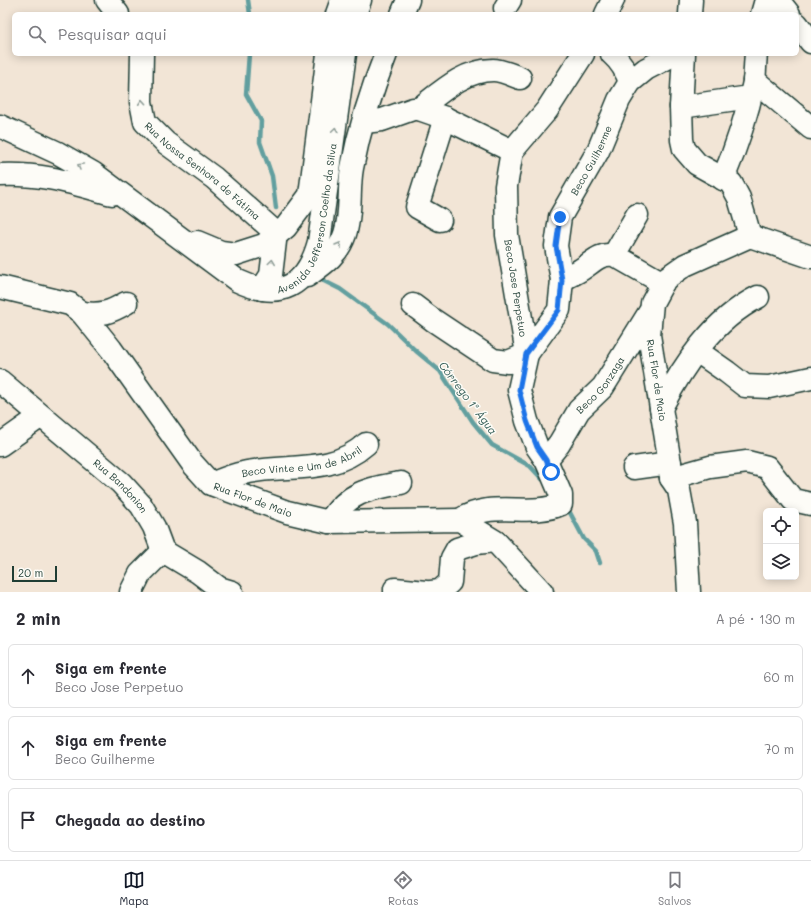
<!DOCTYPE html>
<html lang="pt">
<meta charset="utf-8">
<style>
body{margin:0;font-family:Mali,sans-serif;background:#f2f2f3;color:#2b2b33}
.controls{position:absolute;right:12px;bottom:12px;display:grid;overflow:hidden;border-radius:6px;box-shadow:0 2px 10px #0003}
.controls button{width:36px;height:36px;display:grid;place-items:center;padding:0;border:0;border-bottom:1px solid #e1e1e2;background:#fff;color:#2b2b33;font:20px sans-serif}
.scale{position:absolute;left:12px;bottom:10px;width:45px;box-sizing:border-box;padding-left:4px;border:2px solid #1f3d34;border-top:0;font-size:11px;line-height:14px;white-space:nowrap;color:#1f3d34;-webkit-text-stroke:3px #fdfcf7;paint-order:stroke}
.stop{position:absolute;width:12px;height:12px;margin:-9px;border:3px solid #1a73e8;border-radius:50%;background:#fff}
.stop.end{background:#1a73e8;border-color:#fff;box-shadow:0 1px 4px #0008}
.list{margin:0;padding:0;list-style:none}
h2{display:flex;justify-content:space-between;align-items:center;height:52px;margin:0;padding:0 16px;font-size:17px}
h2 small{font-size:13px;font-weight:400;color:#7c7c81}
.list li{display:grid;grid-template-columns:26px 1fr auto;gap:12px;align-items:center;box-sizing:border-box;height:64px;margin:0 8px 8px;padding:0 8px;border:1px solid #e1e1e2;border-radius:6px}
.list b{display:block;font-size:15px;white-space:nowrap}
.list p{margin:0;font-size:13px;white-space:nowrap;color:#7c7c81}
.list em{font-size:13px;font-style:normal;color:#7c7c81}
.icon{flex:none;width:22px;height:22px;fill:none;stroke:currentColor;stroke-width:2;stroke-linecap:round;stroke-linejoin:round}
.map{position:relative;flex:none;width:811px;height:592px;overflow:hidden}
.search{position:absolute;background:#fff;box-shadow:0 2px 10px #0003;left:12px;right:12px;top:12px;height:44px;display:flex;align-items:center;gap:10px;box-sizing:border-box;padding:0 14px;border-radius:6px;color:#7c7c81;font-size:15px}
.sheet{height:268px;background:#fff}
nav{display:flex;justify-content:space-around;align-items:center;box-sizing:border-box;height:56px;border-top:1px solid #e1e1e2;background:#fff;font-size:11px;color:#7c7c81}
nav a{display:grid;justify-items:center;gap:2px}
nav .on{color:#111827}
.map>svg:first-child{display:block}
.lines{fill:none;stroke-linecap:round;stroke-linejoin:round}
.stream{stroke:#629f9f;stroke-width:4.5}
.minor-casing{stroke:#1f3d34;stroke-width:25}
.minor{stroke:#fdfcf7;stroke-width:22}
.oneway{stroke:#8e9c96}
.route{stroke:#1a73e8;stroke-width:5}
.labels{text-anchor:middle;stroke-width:3;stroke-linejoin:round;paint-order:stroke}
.street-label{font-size:10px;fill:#1f3d34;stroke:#fdfcf7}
.water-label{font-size:11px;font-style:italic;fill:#355e58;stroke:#fdfcf7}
</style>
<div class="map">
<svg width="811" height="592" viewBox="0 0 811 592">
<rect width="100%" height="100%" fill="#f2e5d6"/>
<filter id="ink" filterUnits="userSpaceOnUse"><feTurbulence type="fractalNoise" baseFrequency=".025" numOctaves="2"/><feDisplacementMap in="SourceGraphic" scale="8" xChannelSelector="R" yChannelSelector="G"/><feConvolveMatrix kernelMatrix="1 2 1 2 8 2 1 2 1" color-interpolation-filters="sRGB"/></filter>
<g filter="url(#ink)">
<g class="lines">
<g class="stream">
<path d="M248,0L250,14"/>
<path d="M249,54L246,94L261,121L260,142L272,176L276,208"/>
<path d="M324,281L340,289L388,324L416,351L440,371L473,422L492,445L530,466L542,479"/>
<path d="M567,507L584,539L596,551L600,563"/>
</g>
<g class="minor-casing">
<g id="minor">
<path d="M107,0L118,14"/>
<path d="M778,0L789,14"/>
<path d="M505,8L510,0"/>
<path d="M337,14L342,0"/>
<path d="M355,14L360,0"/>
<path d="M402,14L408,0"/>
<path d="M606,14L613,0"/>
<path d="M690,14L691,0"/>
<path d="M762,14L766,0"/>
<path d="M797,24L811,42"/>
<path id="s1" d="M142,54L141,102L145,122L166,143L214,178L276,233"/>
<path d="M612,54C621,62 626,70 630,82"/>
<path d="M684,54L681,107L682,140L684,149L697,164L731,183L739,198L750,236"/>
<path d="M754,80L811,128"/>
<path d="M681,107L750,97"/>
<path d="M419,109C441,92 464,70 493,70C501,70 512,75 520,78"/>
<path d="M364,122L382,120L413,109H419L445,118L512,151"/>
<path id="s2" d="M0,126L58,153L93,173L238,281C281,301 307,286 319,242L345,54"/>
<path d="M0,175C42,173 72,183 112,194"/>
<path d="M723,179C736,148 747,115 754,82C755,73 755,63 756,54"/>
<path d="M440,220L417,207L445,118"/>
<path d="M197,242L221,252L236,254L264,245L286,227L310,195L328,54"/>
<path d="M614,255L637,215"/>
<path d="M307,276C324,264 338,255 345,234C352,213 348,189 352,168C359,131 372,89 386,54"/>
<path d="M562,280C569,276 576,273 582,269C593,262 600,253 614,255L663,283"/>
<path id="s3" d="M0,287L70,304L82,313L111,349L192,463L211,484L287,512L329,522L460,520L496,542L542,592"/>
<path d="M262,289L271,275L276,233"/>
<path id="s4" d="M413,305L433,320L493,360L508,362L527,354L559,310L562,280L556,246L560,217L598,151L619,100L630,82L646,69L675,54"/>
<path d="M82,313C102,315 109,313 126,303"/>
<path d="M697,351L727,372L745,386L769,387L811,378"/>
<path id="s5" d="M0,381L121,483L141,505L154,527L163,551L198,572L219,588L232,592"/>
<path d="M661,408C684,364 713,320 758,297"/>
<path d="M0,445L41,416"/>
<path id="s6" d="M546,460L559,444L579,410L603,387L649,313"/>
<path d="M634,468L670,463"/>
<path d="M671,478L710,467L747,462L767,467L793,500L811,504"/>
<path id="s7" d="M211,484C221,480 232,475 243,473C287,463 330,476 366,444"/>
<path d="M460,520C491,499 530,518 561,504V495L546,460L537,447L527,421L519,390L527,354L507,235L506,186L512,151L547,110L583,54"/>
<path d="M329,522C348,492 368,489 401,483"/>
<path d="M131,592L140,574L163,551"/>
<path d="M395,592V589L426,592"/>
<path d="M431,592L440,591L450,582L452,558L457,549L476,543L494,541"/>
<path d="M689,592L685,523L679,490L671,478L670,463L649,335L652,303L665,279L685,265L750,236L811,257"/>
</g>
</g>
<use href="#minor" class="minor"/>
</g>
<defs><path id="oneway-chevron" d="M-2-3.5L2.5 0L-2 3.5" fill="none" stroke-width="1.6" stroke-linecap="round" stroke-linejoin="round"/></defs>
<g class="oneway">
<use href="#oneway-chevron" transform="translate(142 102) rotate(-94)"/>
<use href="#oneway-chevron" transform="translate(335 130) rotate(-82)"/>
<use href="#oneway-chevron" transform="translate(80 166) rotate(-150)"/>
<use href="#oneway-chevron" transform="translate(339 245) rotate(-60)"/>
<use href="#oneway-chevron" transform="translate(272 262) rotate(-82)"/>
</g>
</g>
<g class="lines" filter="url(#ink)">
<path class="route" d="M551,472L546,460L537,447L527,421L519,390L526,354L559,310L562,280L556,246L560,217"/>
</g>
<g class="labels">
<g class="street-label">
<text dy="4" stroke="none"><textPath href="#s4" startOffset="346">Beco Guilherme</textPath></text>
<text dy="4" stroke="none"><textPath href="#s1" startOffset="144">Rua Nossa Senhora de Fátima</textPath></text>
<text dy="4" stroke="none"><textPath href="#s2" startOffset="409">Avenida Jefferson Coelho da Silva</textPath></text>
<text transform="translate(516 288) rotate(81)" y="4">Beco Jose Perpetuo</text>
<text transform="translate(657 380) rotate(81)" y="4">Rua Flor de Maio</text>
<text dy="4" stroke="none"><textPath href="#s6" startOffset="93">Beco Gonzaga</textPath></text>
<text dy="4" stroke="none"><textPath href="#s7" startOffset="94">Beco Vinte e Um de Abril</textPath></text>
<text dy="4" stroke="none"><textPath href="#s5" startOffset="160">Rua Bandonion</textPath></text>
<text dy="4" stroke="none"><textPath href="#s3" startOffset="346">Rua Flor de Maio</textPath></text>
</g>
<g class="water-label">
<text transform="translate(468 398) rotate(53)" y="4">Córrego 1ª Água</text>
</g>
</g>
</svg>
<div class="controls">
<button><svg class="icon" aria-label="locate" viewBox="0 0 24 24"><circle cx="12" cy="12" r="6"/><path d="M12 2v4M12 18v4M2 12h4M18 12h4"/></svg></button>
<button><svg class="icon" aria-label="layers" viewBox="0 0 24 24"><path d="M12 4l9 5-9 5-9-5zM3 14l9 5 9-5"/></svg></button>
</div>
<div class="scale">20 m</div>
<div class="stop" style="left:551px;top:472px"></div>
<div class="stop end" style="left:560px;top:217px"></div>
<div class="search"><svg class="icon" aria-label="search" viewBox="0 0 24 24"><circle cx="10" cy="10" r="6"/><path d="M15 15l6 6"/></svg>Pesquisar aqui</div>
</div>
<section class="sheet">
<h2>2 min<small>A pé · 130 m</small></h2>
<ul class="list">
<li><svg class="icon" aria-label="ahead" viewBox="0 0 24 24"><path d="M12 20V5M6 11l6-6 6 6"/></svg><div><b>Siga em frente</b><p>Beco Jose Perpetuo</p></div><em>60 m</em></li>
<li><svg class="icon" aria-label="ahead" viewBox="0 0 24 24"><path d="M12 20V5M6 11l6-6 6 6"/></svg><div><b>Siga em frente</b><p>Beco Guilherme</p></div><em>70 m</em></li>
<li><svg class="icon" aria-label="arrive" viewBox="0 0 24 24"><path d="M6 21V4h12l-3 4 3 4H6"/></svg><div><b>Chegada ao destino</b></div></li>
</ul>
</section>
<nav>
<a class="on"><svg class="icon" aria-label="map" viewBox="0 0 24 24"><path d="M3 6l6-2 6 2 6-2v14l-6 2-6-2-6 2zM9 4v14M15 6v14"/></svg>Mapa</a>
<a><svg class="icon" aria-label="directions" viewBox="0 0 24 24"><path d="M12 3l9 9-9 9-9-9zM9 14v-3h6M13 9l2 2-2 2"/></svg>Rotas</a>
<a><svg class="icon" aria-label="saved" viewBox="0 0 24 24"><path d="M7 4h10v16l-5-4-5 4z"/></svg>Salvos</a>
</nav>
